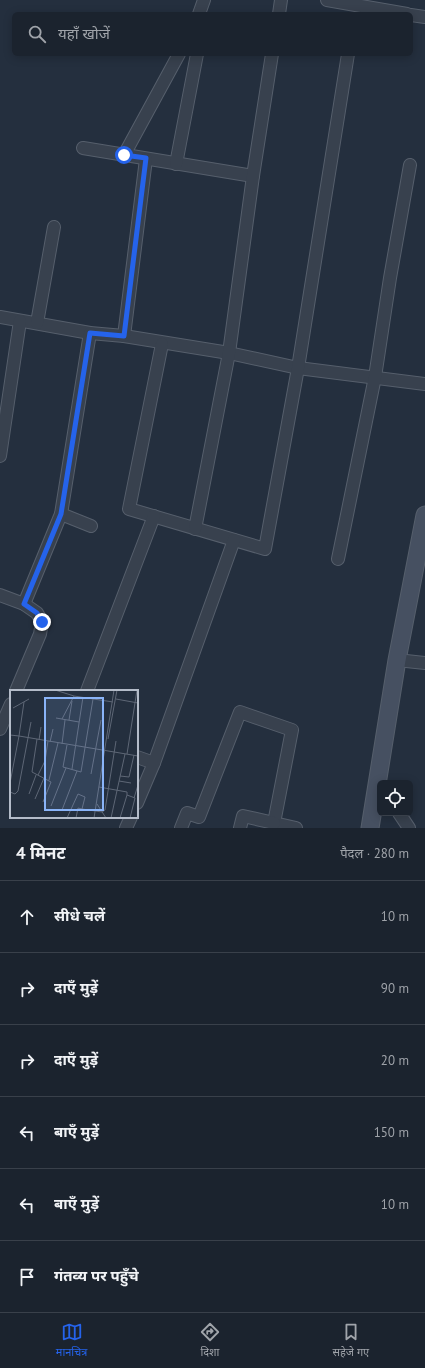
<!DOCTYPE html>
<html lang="hi">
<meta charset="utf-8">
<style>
body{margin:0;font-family:"PT Sans","Noto Sans Devanagari",sans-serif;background:#282f3a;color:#f1f3f6}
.controls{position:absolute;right:12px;bottom:12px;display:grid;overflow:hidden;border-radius:6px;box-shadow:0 2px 10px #0003}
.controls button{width:36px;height:36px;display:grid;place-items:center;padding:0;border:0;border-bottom:1px solid #39404a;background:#1b232e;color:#f1f3f6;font:20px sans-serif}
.stop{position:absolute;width:12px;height:12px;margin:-9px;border:3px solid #2563eb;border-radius:50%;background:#fff}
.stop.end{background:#2563eb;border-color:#fff;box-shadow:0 1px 4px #0008}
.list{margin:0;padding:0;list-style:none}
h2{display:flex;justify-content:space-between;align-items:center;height:52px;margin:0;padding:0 16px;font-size:17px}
h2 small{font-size:13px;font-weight:400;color:#a0a4aa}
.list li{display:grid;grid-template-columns:26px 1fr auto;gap:12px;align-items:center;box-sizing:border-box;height:72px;padding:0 16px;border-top:1px solid #39404a}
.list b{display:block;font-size:15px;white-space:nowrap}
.list em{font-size:13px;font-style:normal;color:#a0a4aa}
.icon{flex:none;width:22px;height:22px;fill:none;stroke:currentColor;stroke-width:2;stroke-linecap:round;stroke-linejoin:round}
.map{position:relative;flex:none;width:425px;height:828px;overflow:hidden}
.search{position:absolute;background:#1b232e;box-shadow:0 2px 10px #0003;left:12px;right:12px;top:12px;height:44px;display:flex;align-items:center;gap:10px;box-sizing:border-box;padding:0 14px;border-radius:6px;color:#a0a4aa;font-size:15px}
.sheet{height:484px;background:#1b232e}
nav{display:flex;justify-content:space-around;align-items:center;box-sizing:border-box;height:56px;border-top:1px solid #39404a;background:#1b232e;font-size:11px;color:#a0a4aa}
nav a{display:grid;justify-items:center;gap:2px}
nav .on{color:#2563eb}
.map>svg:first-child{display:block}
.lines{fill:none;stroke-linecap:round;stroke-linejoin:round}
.street-casing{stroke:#565f6c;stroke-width:14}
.secondary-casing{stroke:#565f6c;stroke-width:19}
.street{stroke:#38414e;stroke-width:12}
.secondary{stroke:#465061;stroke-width:17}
.route{stroke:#2563eb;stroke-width:5}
.inset-road{fill:none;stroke:#5e6776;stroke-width:1}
.view{fill:#8ab4f8;fill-opacity:0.15;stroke:#8ab4f8;stroke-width:2}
.inset-edge{fill:none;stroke:#b4bcc9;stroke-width:2}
</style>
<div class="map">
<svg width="425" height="828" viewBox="0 0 425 828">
<rect width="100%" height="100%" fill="#242f3e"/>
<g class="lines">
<g class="street-casing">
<g id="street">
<path d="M327,0L407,14"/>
<path d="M199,14L204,0"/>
<path d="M279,14L281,0"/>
<path d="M411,15L425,17"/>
<path d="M83,148L253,176"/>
<path d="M124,155L179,54"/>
<path d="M176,164L197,54"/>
<path d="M0,317L90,333L124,336L229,353L298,368L425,384"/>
<path d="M37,323L54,227"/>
<path d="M124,336L146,159"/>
<path d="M162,344L129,509L265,549L298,368L348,54"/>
<path d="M0,456L20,321"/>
<path d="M61,514L91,526"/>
<path d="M195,529L229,353L253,176L272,54"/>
<path d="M338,559L375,377L390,278L410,165"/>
<path d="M0,595L24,604L37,613L42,622L40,634L16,691"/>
<path d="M24,604L61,514L90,333"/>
<path d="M397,660L425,663"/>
<path d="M87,691L154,516"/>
<path d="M0,729L11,704"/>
<path d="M137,757L154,763"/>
<path d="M137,803L154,763L234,540"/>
<path d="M399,813L409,828"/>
<path d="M126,828L131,817"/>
<path d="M181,828L187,813L199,817L240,712L292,730L274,823L296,828"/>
<path d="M240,828L243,816L274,823"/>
</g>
</g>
<g class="secondary-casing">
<path id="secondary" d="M370,828L397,660L425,515"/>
</g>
<use href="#street" class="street"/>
<use href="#secondary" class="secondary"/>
</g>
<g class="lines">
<path class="route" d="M42,622L37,613L24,604L61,514L90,333L124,336L146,158L124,155"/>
</g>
<g transform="translate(10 690)">
<rect width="128" height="128" fill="#242f3e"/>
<path class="inset-road" d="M45,0L64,6M106,9L128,13M14,12L9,46L128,66M3,18L19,9M46,28L69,32M52,29L64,6L103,12M59,30L62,11M0,45L9,46L0,93M27,49L22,82L41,92L33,112M98,49L107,0M29,50L31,37M40,52L43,39M52,54L55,30M57,55L53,77L71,82L83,9M117,64L127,0M62,79L73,7M81,84L91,30M28,85L35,71L38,51M110,86L119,87L124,65M39,90L48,53M109,91L121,93M89,97L117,102V105L125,108L120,128M0,102L5,104L8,101L21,32M19,104L26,85M124,108L128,95M25,109L34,88M87,114L96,128M41,116L56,78M52,120L67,81M92,122L95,120L106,51M57,128L68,104L75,107L72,119L92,122M66,128L68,118L72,119M84,128L104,0M101,128L115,64M110,128L117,105"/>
<path class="view" d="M35,8H93V120H35Z"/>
<rect width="128" height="128" class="inset-edge"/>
</g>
</svg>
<div class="controls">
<button><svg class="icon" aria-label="locate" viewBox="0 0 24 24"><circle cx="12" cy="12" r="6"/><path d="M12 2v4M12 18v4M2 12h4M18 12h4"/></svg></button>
</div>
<div class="stop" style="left:124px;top:155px"></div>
<div class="stop end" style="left:42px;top:622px"></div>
<div class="search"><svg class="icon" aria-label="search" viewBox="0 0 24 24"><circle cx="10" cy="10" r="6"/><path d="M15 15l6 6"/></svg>यहाँ खोजें</div>
</div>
<section class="sheet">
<h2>4 मिनट<small>पैदल · 280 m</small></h2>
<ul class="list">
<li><svg class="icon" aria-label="ahead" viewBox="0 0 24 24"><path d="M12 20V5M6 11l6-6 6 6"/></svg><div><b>सीधे चलें</b></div><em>10 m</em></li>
<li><svg class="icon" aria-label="right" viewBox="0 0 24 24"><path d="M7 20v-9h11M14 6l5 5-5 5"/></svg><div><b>दाएँ मुड़ें</b></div><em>90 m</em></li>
<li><svg class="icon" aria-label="right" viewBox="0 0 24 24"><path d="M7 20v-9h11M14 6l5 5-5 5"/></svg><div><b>दाएँ मुड़ें</b></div><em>20 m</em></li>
<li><svg class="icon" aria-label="left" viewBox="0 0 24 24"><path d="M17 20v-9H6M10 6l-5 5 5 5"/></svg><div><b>बाएँ मुड़ें</b></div><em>150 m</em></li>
<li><svg class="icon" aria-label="left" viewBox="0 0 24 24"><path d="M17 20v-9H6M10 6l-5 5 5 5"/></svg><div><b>बाएँ मुड़ें</b></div><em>10 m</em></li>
<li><svg class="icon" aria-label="arrive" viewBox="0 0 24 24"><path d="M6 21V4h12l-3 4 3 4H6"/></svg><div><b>गंतव्य पर पहुँचे</b></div></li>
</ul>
</section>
<nav>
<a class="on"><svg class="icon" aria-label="map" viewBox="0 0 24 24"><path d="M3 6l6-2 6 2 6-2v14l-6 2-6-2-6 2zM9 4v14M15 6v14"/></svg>मानचित्र</a>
<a><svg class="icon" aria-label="directions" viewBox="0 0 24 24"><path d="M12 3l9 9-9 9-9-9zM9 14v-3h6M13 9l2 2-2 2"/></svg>दिशा</a>
<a><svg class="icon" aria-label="saved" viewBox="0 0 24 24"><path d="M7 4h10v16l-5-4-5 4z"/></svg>सहेजे गए</a>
</nav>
